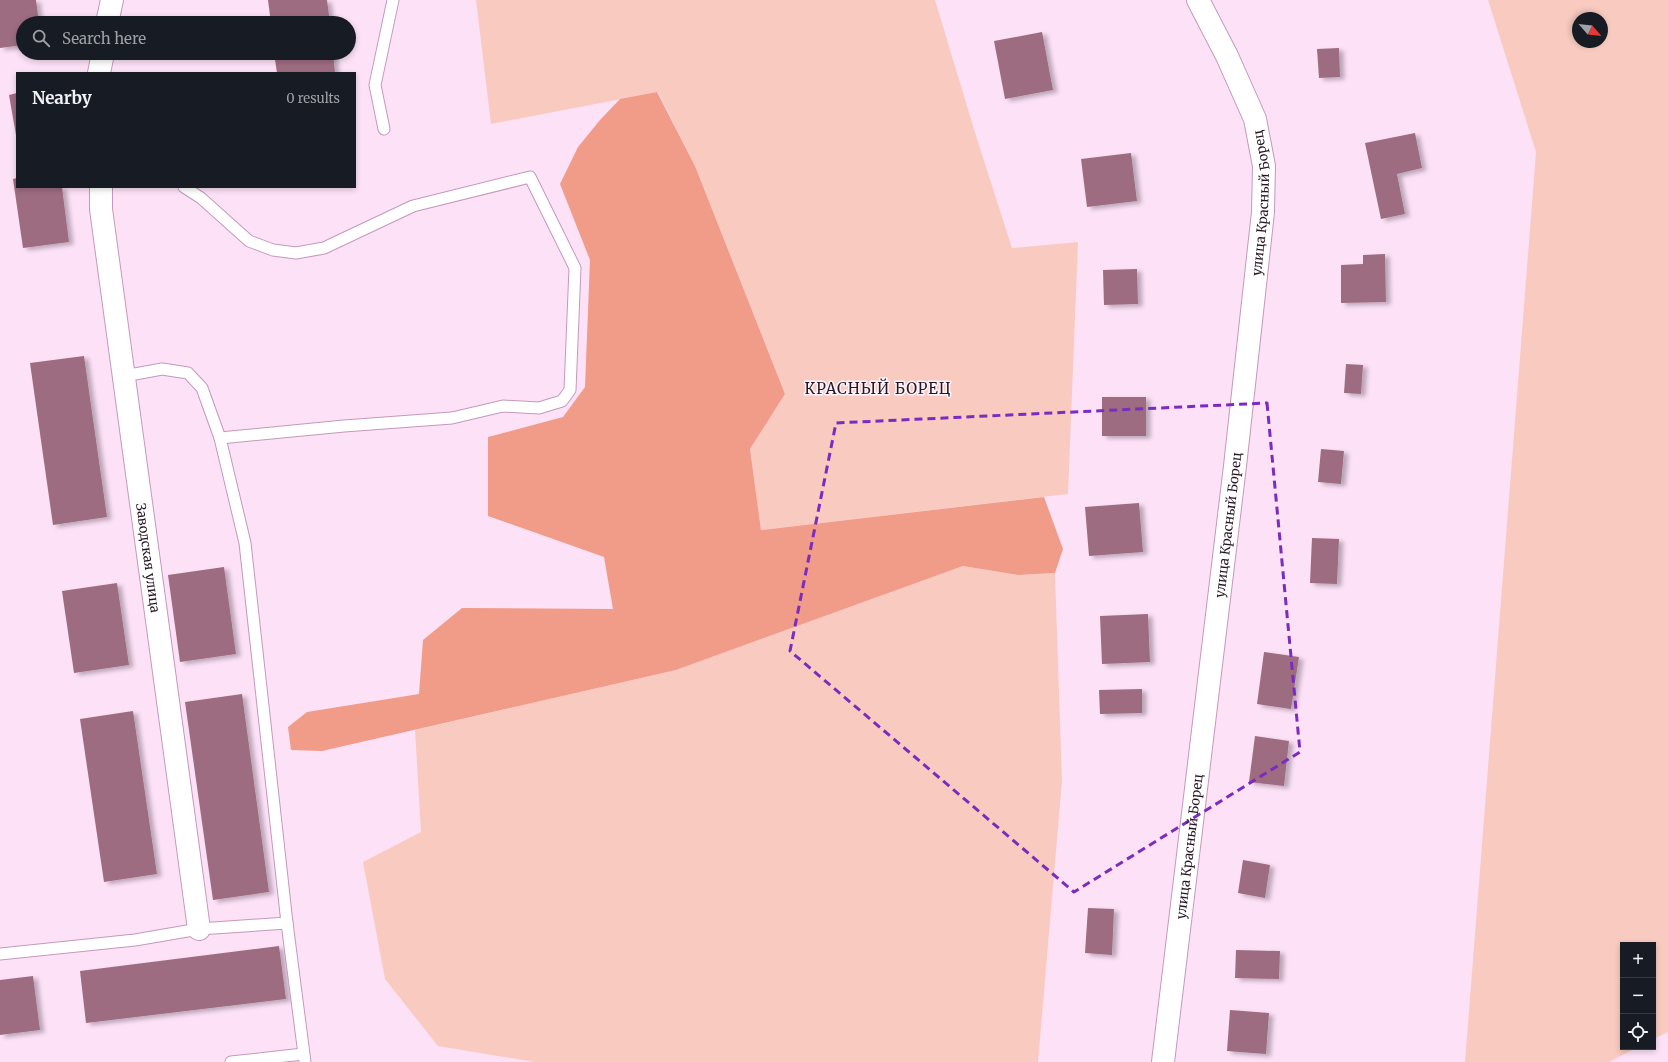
<!DOCTYPE html>
<meta charset="utf-8">
<style>
body{margin:0;font-family:Merriweather,serif;background:#242831;color:#f1f3f6}
.controls{position:absolute;right:12px;bottom:12px;display:grid;overflow:hidden;border-radius:0px;box-shadow:0 2px 6px #0003}
.controls button{width:36px;height:36px;display:grid;place-items:center;padding:0;border:0;border-bottom:1px solid #363941;background:#171b24;color:#f1f3f6;font:20px sans-serif}
.compass{position:absolute;left:1572px;top:12px;width:36px;height:36px;border-radius:50%;background:#171b24;box-shadow:0 2px 6px #0003;rotate:118deg}
.list{margin:0;padding:0;list-style:none}
h2{display:flex;justify-content:space-between;align-items:center;height:52px;margin:0;padding:0 16px;font-size:17px}
h2 small{font-size:13px;font-weight:400;color:#9ea1a6}
.icon{flex:none;width:22px;height:22px;fill:none;stroke:currentColor;stroke-width:2;stroke-linecap:round;stroke-linejoin:round}
.map{position:relative;flex:none;width:1668px;height:1062px;overflow:hidden}
.search{position:absolute;background:#171b24;box-shadow:0 2px 6px #0003;left:16px;top:16px;width:340px;height:44px;display:flex;align-items:center;gap:10px;box-sizing:border-box;padding:0 14px;border-radius:22px;color:#9ea1a6;font-size:15px}
.panel{position:absolute;background:#171b24;box-shadow:0 2px 6px #0003;left:16px;top:72px;width:340px;height:116px;border-radius:0px}
.map>svg:first-child{display:block}
.green{fill:#f9cbc0;fill-rule:evenodd}
.forest{fill:#f19c89}
.building{fill:#9e6c80;filter:url(#shadow)}
.lines{fill:none;stroke-linecap:round;stroke-linejoin:round}
.service-casing{stroke:#c499bb;stroke-width:13}
.minor-casing{stroke:#c499bb;stroke-width:24}
.service{stroke:#fff;stroke-width:11}
.minor{stroke:#fff;stroke-width:22}
.marked{fill:none;stroke:#7b2cbf;stroke-width:3;stroke-dasharray:8 5;stroke-linejoin:round}
.labels{text-anchor:middle;stroke-width:3;stroke-linejoin:round;paint-order:stroke}
.street-label{font-size:13px;fill:#261623;stroke:#fef5fc}
.quarter-label{font-size:15px;letter-spacing:1px;fill:#261623;stroke:#fef5fc}
</style>
<div class="map">
<svg width="1668" height="1062" viewBox="0 0 1668 1062">
<defs>
<filter id="shadow"><feDropShadow dx="4.5" dy="2.5" stdDeviation="2" flood-color="#0004"/></filter>
</defs>
<rect width="100%" height="100%" fill="#fde1f7"/>
<g class="green">
<path d="M476,0H935L977,139L1012,248L1078,242L1068,494L761,530L750,449L785,394L695,166L658,92L491,124Z"/>
<path d="M1488,0H1668V1032L1653,1039V945H1623V1047H1638L1609,1062H1465L1536,152ZM1578,18H1602V42H1578Z"/>
<path d="M963,566L1018,575L1055,573L1062,781L1038,1062H535L438,1046L385,979L363,862L421,832L415,730L676,670Z"/>
</g>
<path class="forest" d="M657,92L695,166L785,394L750,449L761,530L1044,497L1063,549L1055,573L1018,575L963,566L676,670L322,751L291,750L288,727L307,712L419,694L423,640L462,608L613,609L604,557L488,516V437L563,417L585,387L590,260L560,184L578,147L600,120L620,99Z"/>
<g class="building">
<path d="M0,0H36L39,23H23V45L0,48Z"/>
<path d="M268,0H327L330,23H271Z"/>
<path d="M1042,32L1053,90L1005,99L994,41Z"/>
<path d="M1339,48L1340,77L1319,78L1317,49Z"/>
<path d="M274,53H333L335,73H277Z"/>
<path d="M17,93V135H16L9,95Z"/>
<path d="M1415,133L1422,168L1397,174L1405,214L1381,219L1365,143Z"/>
<path d="M1131,153L1137,201L1087,207L1081,159Z"/>
<path d="M17,178V187H62L69,242L23,248L13,179Z"/>
<path d="M1385,254L1386,302L1341,303V265L1363,264V255Z"/>
<path d="M1137,269L1138,304L1104,305L1103,270Z"/>
<path d="M84,356L107,517L53,525L30,363Z"/>
<path d="M1346,364L1363,365L1361,394L1344,393Z"/>
<rect x="1102" y="397" width="44" height="39"/>
<path d="M1321,449L1344,451L1341,484L1318,482Z"/>
<path d="M1139,503L1143,552L1089,556L1085,507Z"/>
<path d="M1312,538L1339,539L1337,584L1310,583Z"/>
<path d="M224,567L236,654L180,662L168,575Z"/>
<path d="M117,583L129,665L74,673L62,591Z"/>
<path d="M1148,614L1150,662L1102,664L1100,616Z"/>
<path d="M1264,652L1299,657L1291,709L1257,704Z"/>
<path d="M1142,689V713L1100,714L1099,690Z"/>
<path d="M242,694L269,892L213,900L185,702Z"/>
<path d="M133,711L157,874L104,882L80,719Z"/>
<path d="M1255,736L1289,741L1284,786L1249,782Z"/>
<path d="M1243,860L1270,865L1265,898L1238,893Z"/>
<path d="M1088,908L1114,909L1112,955L1085,953Z"/>
<path d="M279,946L286,999L86,1023L80,971Z"/>
<path d="M1236,950L1280,951L1279,979L1235,978Z"/>
<path d="M33,976L40,1030L0,1035V980Z"/>
<path d="M1230,1010L1269,1013L1266,1054L1227,1051Z"/>
</g>
<g class="lines">
<g class="service-casing">
<g id="service">
<path d="M384,129L375,85L393,0"/>
<path d="M124,376L162,369L188,373L202,388L220,438L344,426L452,418L503,406L539,408L562,401L570,390L575,268L530,177L413,206L324,248L296,253L273,250L249,241L201,198L184,187"/>
<path d="M220,438L245,543L287,923"/>
<path d="M0,954L135,940L199,929L287,923L305,1062"/>
<path d="M231,1062L303,1054"/>
</g>
</g>
<g class="minor-casing">
<g id="minor">
<path d="M107,23L112,0"/>
<path d="M99,73L103,53"/>
<path id="s1" d="M101,187V209L199,929"/>
<path id="s2" d="M1163,1062L1235,466L1263,212L1264,166L1255,119L1227,56L1198,0"/>
</g>
</g>
<use href="#service" class="service"/>
<use href="#minor" class="minor"/>
</g>
<path class="marked" d="M1267,403L1300,752L1074,892L790,651L836,423Z"/>
<g class="labels">
<g class="street-label">
<text dy="5" stroke="none"><textPath href="#s2" startOffset="865">улица Красный Борец</textPath></text>
<text dy="5" stroke="none"><textPath href="#s2" startOffset="541">улица Красный Борец</textPath></text>
<text dy="5" stroke="none"><textPath href="#s1" startOffset="374">Заводская улица</textPath></text>
<text dy="5" stroke="none"><textPath href="#s2" startOffset="217">улица Красный Борец</textPath></text>
</g>
<g class="quarter-label">
<text x="878" y="394">КРАСНЫЙ БОРЕЦ</text>
</g>
</g>
</svg>
<div class="controls">
<button>+</button>
<button>−</button>
<button><svg class="icon" aria-label="locate" viewBox="0 0 24 24"><circle cx="12" cy="12" r="6"/><path d="M12 2v4M12 18v4M2 12h4M18 12h4"/></svg></button>
</div>
<svg class="compass" viewBox="-18 -18 36 36"><path d="M0-13l5 13h-10z" fill="#e53935"/><path d="M0 13l5-13h-10z" fill="#9ea1a6"/></svg>
<div class="search"><svg class="icon" aria-label="search" viewBox="0 0 24 24"><circle cx="10" cy="10" r="6"/><path d="M15 15l6 6"/></svg>Search here</div>
<section class="panel">
<h2>Nearby<small>0 results</small></h2>
<ul class="list">
</ul>
</section>
</div>
